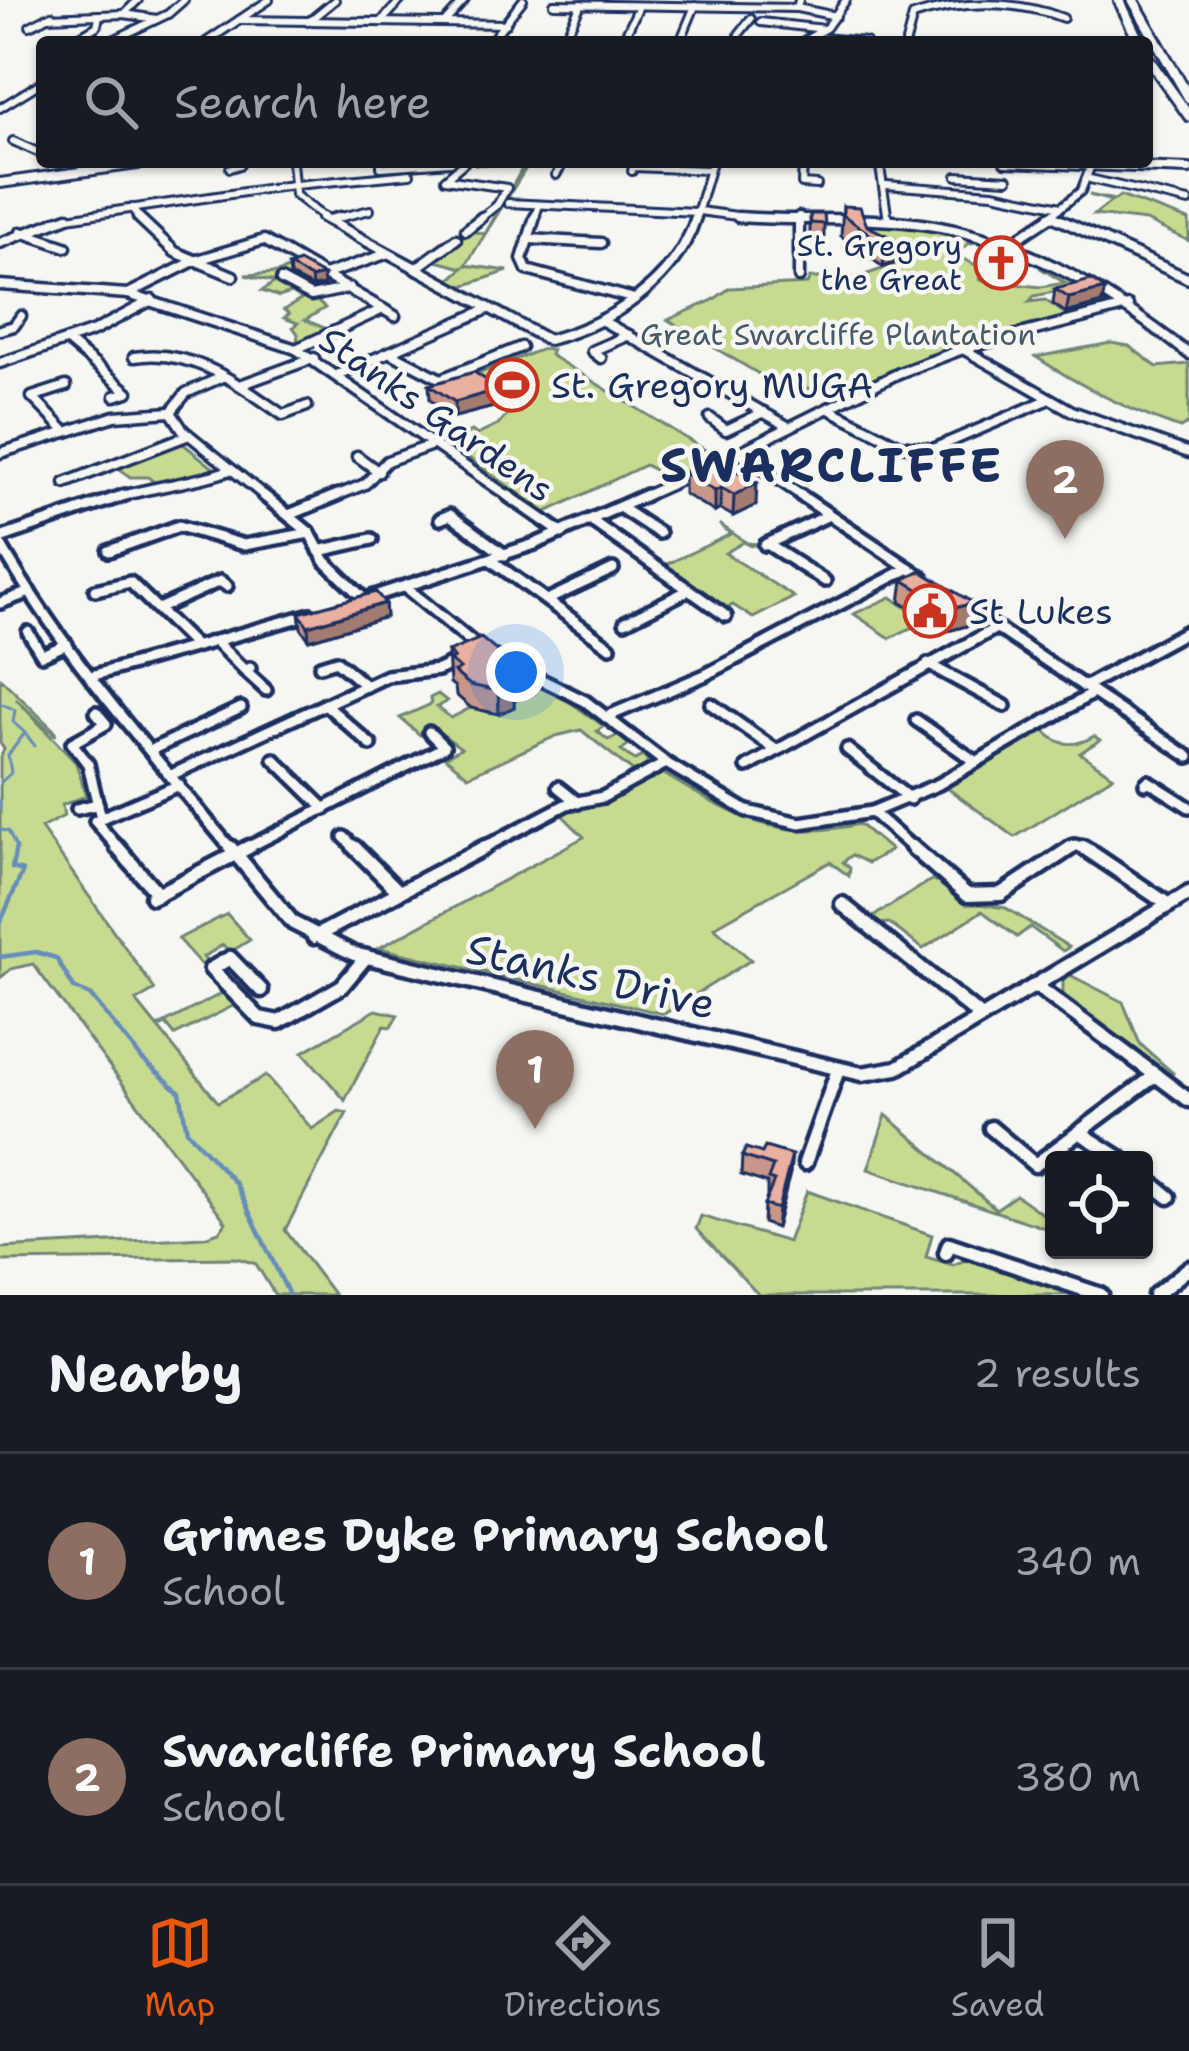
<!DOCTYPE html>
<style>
body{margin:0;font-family:"Shantell Sans",sans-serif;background:#20242c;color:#f1f3f6}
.controls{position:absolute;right:36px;bottom:36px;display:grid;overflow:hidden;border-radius:12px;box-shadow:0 3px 9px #0004}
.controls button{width:108px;height:108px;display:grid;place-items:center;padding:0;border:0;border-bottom:3px solid #363941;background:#171b24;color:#f1f3f6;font:60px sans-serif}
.you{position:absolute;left:516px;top:672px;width:42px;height:42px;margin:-30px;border:9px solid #fff;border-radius:50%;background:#1a73e8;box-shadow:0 0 0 18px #1a73e833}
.badge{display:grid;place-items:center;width:78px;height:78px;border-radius:50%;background:#ea580c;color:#fff;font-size:39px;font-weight:700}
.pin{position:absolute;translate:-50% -99px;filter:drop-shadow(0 3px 6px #0008)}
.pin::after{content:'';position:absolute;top:63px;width:42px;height:36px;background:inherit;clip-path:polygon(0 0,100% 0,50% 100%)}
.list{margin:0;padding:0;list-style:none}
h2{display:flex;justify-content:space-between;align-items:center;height:156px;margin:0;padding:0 48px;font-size:51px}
h2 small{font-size:39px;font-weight:400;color:#9ea1a6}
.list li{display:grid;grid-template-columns:78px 1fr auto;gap:36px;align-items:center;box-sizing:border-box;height:216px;padding:0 48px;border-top:3px solid #363941}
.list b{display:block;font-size:45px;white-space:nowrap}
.list p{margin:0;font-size:39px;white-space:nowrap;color:#9ea1a6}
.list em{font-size:39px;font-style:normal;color:#9ea1a6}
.icon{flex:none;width:66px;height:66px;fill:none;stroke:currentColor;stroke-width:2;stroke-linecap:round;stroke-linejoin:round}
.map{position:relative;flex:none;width:1189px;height:1295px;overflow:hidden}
.search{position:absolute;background:#171b24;box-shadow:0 3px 9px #0004;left:36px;right:36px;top:36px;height:132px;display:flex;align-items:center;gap:30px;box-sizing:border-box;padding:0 42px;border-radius:12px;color:#9ea1a6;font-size:45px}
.sheet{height:588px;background:#171b24}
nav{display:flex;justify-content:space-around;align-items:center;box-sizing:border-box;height:168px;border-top:3px solid #363941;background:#171b24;font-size:33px;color:#9ea1a6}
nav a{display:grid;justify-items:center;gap:6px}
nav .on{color:#ea580c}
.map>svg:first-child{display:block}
.green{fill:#c7db90;stroke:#718577;stroke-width:3}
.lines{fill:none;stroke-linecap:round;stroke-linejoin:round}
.stream-far1{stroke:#678db9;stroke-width:3}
.stream{stroke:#678db9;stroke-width:4.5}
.minor-far3-casing{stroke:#1b2f5e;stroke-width:12}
.minor-far2-casing{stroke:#1b2f5e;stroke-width:15}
.minor-far1-casing{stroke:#1b2f5e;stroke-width:18}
.minor-casing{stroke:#1b2f5e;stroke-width:21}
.tertiary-casing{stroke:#1b2f5e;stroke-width:14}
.secondary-casing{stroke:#1b2f5e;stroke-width:15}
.minor-far3{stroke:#f6f6f2;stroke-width:6}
.minor-far2{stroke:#f6f6f2;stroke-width:8}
.minor-far1{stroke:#f6f6f2;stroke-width:9}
.minor{stroke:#f6f6f2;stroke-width:12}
.tertiary{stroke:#f6f6f2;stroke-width:8}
.secondary{stroke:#f6f6f2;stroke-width:9}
.wall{fill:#c8978a;stroke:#1b2f5e;stroke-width:3}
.shaded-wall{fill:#a37b71;stroke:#1b2f5e;stroke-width:3}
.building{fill:#e9b0a1;stroke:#1b2f5e;stroke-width:3}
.labels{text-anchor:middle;stroke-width:9;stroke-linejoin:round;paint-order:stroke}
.far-poi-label{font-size:30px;fill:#1b2f5e;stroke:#f6f6f2;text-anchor:end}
.far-park-label{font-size:30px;fill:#465a6a;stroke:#f6f6f2}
.poi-label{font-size:36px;fill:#1b2f5e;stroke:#f6f6f2;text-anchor:start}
.street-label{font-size:36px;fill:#1b2f5e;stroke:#f6f6f2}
.near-street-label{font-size:42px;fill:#1b2f5e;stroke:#f6f6f2}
.district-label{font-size:48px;font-weight:bold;letter-spacing:3px;fill:#1b2f5e;stroke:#f6f6f2}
</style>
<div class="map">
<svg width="1189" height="1295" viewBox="0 0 1189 1295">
<rect width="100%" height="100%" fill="#f6f6f2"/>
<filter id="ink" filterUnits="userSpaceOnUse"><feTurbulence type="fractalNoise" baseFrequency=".00833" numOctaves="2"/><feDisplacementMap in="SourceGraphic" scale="24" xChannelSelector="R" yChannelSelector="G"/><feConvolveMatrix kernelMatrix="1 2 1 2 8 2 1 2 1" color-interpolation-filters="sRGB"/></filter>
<g filter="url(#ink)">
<g class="green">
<path d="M526,162V168L466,265L508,271L457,288L447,282L463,268L429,259L466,230L485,234Z"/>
<path d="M1089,195L1115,200L1120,196L1189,220V241L1146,221L1094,215L1112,201Z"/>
<path d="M870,223L953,232L981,240L968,244L955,255L982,268L980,280L1041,287L1065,283L1042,269L1049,267L1083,286L1034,296L1029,302L1045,300L1066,314L1103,304L1098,300L1102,299L1106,308L924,357L841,397L820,388L786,390L668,320L713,300L730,288L807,284L810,278H856L897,264L877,249Z"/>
<path d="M302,264L301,272L283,279L321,299L319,303L325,308L305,320L334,332L296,349L298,334L293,327L298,323L284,318L289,314L284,310L302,299L291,293L279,297L262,291L275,282L245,275L277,273Z"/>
<path d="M1111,343L1129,346L1157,367L1189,364V423L1180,428C1127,410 1082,387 1036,357Z"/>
<path d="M542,349L552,350L550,355L710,453L732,456L676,482L645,465L538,516L527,509L533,504L445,441L472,431L477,435L498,425L515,406L472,376Z"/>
<path d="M182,443L216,470L183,482L155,483L148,477H130L119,468Z"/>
<path d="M719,524L747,543L758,544L751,546L744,542L725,553L794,597L753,618L733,605L726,608L665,565L731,534Z"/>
<path d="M891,597L925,621L890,638L854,614Z"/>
<path d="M507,672L560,695L604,726L597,731L608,740L619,735L629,745L621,751L635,760L643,756L649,763L635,773L581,730L556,736L468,776L445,757L461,748L435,729L420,735L400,718L431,704L430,698L438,694L447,701L437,707L451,718L474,706L489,713L495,711Z"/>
<path d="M0,678L54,730L56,736L16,699L76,763L86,796L62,805L64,816L41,828L155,990L136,1001L157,1027L230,989L243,1001L175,1035L166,1024L158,1028L218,1102L266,1076L312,1129L339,1111L347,1113L285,1230L334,1295H275L256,1264L237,1258L0,1261V1248L204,1237L219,1232L226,1222L33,964L11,969L0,978V758L4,749L0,743Z"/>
<path d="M1044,730C1058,747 1076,747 1094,736L1100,740L1080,753L1113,776L1015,837L947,788Z"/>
<path d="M652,767C726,810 770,845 859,824L891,850L868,863L852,855L843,862L850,868L849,876L830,862L714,927L751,960L664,1014L379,948L584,837L561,814Z"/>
<path d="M933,879L967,902L1006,908L1069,947L1063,951L1030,927L1017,937L982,911L923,949L889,923L878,924L871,918Z"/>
<path d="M227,914L250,940L230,952L223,945L203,957L207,963L202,966L178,939Z"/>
<path d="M1070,975L1123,1002L1140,1044L1173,1073L1171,1075L1063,996V979Z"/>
<path d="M376,1010L398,1015L391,1027L384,1026L345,1100L303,1052Z"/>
<path d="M886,1115L996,1209L1016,1195L1054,1222V1231L868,1169Z"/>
<path d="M807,1191L932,1235L926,1257L953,1265L968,1259L1075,1295H759L696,1229L701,1216L788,1242Z"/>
</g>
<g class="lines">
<g class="stream-far1">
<path d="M0,703L15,710L13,722L25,733L8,755L11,773L0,783"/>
<path d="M25,733L35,746"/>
<path d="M0,801V808"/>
<path d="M0,830L8,831L17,850"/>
</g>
<g class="stream">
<path d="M0,923L23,871L12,868L16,847"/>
<path d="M0,957L36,952L56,958L74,988L90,995L142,1059L180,1092L187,1131L236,1184L289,1295"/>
</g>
<g class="minor-far3-casing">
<g id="minor-far3">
<path d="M799,0L797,8L836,16"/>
<path d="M554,4L797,8"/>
<path d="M124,14L138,0"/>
<path d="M47,17L124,14L157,19"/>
<path d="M239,20L506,24"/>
<path d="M308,22L335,0"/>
<path d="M381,22L401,0"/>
<path d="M761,22L824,29"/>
<path d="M444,23L465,0"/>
<path d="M30,26L52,15"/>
<path d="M739,34L751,19"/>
<path d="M80,36L97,26L99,16"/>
<path d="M812,37L866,42"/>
<path d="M109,42L168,14L184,0"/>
<path d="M206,42L269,0"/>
<path d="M490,42L523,0"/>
<path d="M563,42L581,4"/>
<path d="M622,42L639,6"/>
<path d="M680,42L695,6"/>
<path d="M802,42L826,28L846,0"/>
<path d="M906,42L913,16C961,0 1016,0 1063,18"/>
<path d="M0,108L42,82"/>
<path d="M13,141L42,154"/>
<path d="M292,162L295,195L327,220"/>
<path d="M381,162V167L451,162"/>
<path d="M465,162L445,179L507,188L497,205L478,220"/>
<path d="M803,162L802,184L817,185"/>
<path d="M867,162L880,167L888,220"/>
<path d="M230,168L240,165"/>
<path d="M632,171L633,167L709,170"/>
<path d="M556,175L564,162"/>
<path d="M957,176L1008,179"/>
<path d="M1090,179L1189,202"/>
<path d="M886,185L993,193L1061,207"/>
<path d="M508,203L697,212"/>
<path d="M132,208L140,220"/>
<path d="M699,211L760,219L882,220"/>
<path d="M1049,215L1061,220"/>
<path d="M54,220L285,186L410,174"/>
<path d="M329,220L370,210"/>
<path d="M534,220L539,205"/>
<path d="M695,220L712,162"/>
<path d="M1045,220L1081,191L1090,168"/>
</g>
</g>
<g class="minor-far2-casing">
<g id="minor-far2">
<path d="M138,217L175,252L233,276"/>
<path d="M322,217L548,340C611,324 676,281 696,217"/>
<path d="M535,217L522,259L527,270L631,298"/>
<path d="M738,217C794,221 850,217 906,222C1014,233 1105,288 1189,354"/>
<path d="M799,217V277"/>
<path d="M1054,217L1189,279"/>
<path d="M329,220L340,217"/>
<path d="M466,230L482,217"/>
<path d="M21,232L66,247"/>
<path d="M529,239L601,243"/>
<path d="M0,243L68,217"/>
<path d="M1011,243L1050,217"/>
<path d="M415,269L456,239"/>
<path d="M327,274L386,254"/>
<path d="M281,280L311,296L350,288"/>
<path d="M0,285L128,294L296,349L511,498"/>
<path d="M128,294L194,261L264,240L395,316"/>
<path d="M601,320L789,427"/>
<path d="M0,330L14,326L21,316"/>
<path d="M67,341L128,392L115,396"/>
<path d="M296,349L383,309"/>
<path d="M963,349L1072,411L1189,453"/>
<path d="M393,354L441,379L521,347"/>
<path d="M134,357C192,347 238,384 283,415L307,406"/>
<path d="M601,358L592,351L629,335"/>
<path d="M0,363L94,331L152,300"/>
<path d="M337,375L488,309"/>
<path d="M240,385L314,358"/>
<path d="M829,409L900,445L933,449L1045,401"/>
<path d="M171,412L183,430L267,498"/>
<path d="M171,412L186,393L222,377"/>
<path d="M710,418L726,430L764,412"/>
<path d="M66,432L115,416L171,412"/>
<path d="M0,453L66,432L32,397L66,386"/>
<path d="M738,453L805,498"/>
<path d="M357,456L379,472"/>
<path d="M709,467L899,373L963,349L1128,306"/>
<path d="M65,483L189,435"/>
<path d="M116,498C154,485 192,484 230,470"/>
<path d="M331,498L365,484L387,461L435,444"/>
<path d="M640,498L694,474"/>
</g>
</g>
<g class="minor-far1-casing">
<g id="minor-far1">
<path d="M263,495L310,533L325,561L364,599"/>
<path d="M507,495L562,533"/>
<path d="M800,495L922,577"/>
<path d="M621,508L659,533"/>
<path d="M289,515L338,495"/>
<path d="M440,519L450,515L505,555"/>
<path d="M593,522L726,616"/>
<path d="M0,538L125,495"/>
<path d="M0,544C64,655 151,752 232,850"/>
<path d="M767,544L825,581"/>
<path d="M765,545L829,515"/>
<path d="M109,551L179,526L244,545L310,533"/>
<path d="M319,551L372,539"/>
<path d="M491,560L610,647"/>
<path d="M406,588L480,649"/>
<path d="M95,590L130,582L195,646"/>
<path d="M368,598L535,544L646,495"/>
<path d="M547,600L613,569"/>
<path d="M0,603L30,592"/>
<path d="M966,607L1189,757"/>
<path d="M158,609L220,581L227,586"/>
<path d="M625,622L689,590"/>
<path d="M28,632L42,655L67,644"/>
<path d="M215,641L245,671"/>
<path d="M495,657L585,701L666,763L747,811L800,823L872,812L915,850"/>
<path d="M928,664L1005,706"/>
<path d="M320,666L336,661L366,686"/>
<path d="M250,668L245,671L266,690"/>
<path d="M91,676L311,614"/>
<path d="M1084,687L1189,630"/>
<path d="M325,704L371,745"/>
<path d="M711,704L776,750"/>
<path d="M96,712L106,724L72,743L88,764L101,818L179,785"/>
<path d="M606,717L705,675L909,568"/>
<path d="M916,720L975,761"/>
<path d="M847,749L910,799"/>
<path d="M151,750L241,708"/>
<path d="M274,759L325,809"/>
<path d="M747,767L996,628"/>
<path d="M171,775L387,676L438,670L459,660"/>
<path d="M1145,784L1148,781L1189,807"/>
<path d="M558,787L578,803"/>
<path d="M77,809L98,804"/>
<path d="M872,812L939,784L1093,693"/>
<path d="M101,818L95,821L120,850"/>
<path d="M344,837L357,850"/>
<path d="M243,850L444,747L429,732"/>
<path d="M479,850L567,804L603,797L666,763"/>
<path d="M1067,850L1075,845L1091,850"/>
</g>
</g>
<g class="minor-casing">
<g id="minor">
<path d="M117,847L158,894"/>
<path d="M230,847L293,923L354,954L862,1074L897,1068L1189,893"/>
<path d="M354,847L398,891"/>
<path d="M912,847L967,895L1001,894L1072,847"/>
<path d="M1083,847L1169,905"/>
<path d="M152,897L249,847"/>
<path d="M842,904L981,1017"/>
<path d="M314,937L485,847"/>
<path d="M1035,985L1189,1100"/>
<path d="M261,990L230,958L211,969L259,1018L279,1022L342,986L366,957"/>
<path d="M991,1128L1035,1165L1156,1075"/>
<path d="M1079,1132L1123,1160"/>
<path d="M805,1163L838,1070"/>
<path d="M1144,1177L1169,1197"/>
<path d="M946,1253L949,1244L1101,1295"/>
<path d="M1155,1295L1189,1268"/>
</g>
</g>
<g class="tertiary-casing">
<g id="tertiary">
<path d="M1005,162L1189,169"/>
<path d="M0,183L152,162"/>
</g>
</g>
<g class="secondary-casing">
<g id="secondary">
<path d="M1119,0L1139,42"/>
<path d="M1133,0L1189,98"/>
<path d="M1147,57L1189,116"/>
</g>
</g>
<use href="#minor-far3" class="minor-far3"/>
<use href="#minor-far2" class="minor-far2"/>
<use href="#minor-far1" class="minor-far1"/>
<use href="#minor" class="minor"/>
<use href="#tertiary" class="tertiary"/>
<use href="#secondary" class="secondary"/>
</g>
<g class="wall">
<path d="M476,162H500L498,165L476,164Z"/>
<path d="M843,206L867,226L898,241L895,263L883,267L841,236Z"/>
<path d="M810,214H824V237L810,236Z"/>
<path d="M980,253L1023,254L1021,269L978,267Z"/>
<path d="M289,266L323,275L324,285L312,287L290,276Z"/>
<path d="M1055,289L1102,303L1066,313L1053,304Z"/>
<path d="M429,385L500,389L501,405L455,417L430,400Z"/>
<path d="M713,457L756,505L733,516L720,509L715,512L684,494V473Z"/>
<path d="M903,580L973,603L970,625L948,631L900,602Z"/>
<path d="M385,603L386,617L309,640L301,628L299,613Z"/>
<path d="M448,652L505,658L506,665L516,700L514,701V707L499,714L471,708L456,695L455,687L450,683Z"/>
<path d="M746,1148L790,1173L776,1228L763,1223L764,1205L767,1197V1183L741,1175L742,1156Z"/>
</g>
<g class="shaded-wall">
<path d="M898,241L895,263L883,267L885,245Z"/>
<path d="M323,275L324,285L312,287L311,278Z"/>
<path d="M1105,289L1102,303L1066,313L1069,298Z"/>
<path d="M500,389L501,405L455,417V402Z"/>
<path d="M757,483L756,505L733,516L734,495Z"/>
<path d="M721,488L720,509L715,512V491Z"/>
<path d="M385,603L386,617L309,640L308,626Z"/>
<path d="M973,603L970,625L948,631L951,609Z"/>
<path d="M515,677L516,700L514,701V707L499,714L498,691L509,680Z"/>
<path d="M792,1155L790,1173L776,1228L778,1209Z"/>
</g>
<g class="building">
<path d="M843,206L860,207L867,226L898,241L885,245L843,215Z"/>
<path d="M810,214H824L825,224L811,223Z"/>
<path d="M995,242L1016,244L1023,254L980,253Z"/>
<path d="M299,262L323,275L311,278L289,266Z"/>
<path d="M1091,280L1105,289L1069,298L1055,289Z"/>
<path d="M474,372L500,389L455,402L429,385Z"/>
<path d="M713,457L757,483L734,495L721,488L715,491L684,473Z"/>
<path d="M921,571L973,603L951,609L903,580Z"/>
<path d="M376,592L385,603L308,626L299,613Z"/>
<path d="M481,638L505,658L501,660L515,677L509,680L514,684L498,691L470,685L454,672L460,669L449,660L454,658L448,652Z"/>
<path d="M765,1147L792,1155L778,1209L764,1205L774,1181L768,1179L773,1166L742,1156L746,1148L762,1153Z"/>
</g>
</g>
<defs>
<g id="church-ring" transform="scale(2.7)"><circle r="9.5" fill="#f6f6f2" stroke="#c8321e" stroke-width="1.5"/><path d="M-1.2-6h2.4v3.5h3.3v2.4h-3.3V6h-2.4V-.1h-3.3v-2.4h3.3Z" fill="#c8321e"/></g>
<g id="stadium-ring" transform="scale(2.7)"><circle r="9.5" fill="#f6f6f2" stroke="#c8321e" stroke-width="1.5"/><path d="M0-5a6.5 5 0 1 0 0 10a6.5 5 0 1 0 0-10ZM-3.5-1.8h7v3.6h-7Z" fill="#c8321e"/></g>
<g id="civic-ring" transform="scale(2.7)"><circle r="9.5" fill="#f6f6f2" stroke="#c8321e" stroke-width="1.5"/><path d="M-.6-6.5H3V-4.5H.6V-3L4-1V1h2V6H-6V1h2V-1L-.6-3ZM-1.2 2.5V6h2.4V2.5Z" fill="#c8321e"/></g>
</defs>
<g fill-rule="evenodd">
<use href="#church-ring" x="1001" y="263"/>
<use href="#stadium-ring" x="512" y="385"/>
<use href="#civic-ring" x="930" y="611"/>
</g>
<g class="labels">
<g class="far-poi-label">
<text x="962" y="256">St. Gregory<tspan x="962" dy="34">the Great</tspan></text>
</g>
<g class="far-park-label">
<text x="838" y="345">Great Swarcliffe Plantation</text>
</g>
<g class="poi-label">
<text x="551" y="398">St. Gregory MUGA</text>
<text x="969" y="624">St Lukes</text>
</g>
<g class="street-label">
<text transform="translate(437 414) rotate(35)" y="13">Stanks Gardens</text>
</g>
<g class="near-street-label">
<text transform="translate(591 976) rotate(13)" y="15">Stanks Drive</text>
</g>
<g class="district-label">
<text x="832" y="482">SWARCLIFFE</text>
</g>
</g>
</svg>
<div class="controls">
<button><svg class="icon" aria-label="locate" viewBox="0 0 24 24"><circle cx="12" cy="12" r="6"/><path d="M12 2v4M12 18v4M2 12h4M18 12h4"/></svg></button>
</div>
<div class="you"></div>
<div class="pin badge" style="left:535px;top:1129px;background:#8d6e63">1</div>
<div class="pin badge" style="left:1065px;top:539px;background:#8d6e63">2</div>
<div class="search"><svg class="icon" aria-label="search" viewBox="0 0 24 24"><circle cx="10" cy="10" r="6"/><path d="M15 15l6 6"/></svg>Search here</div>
</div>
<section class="sheet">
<h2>Nearby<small>2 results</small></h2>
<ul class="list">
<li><span class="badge" style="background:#8d6e63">1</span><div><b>Grimes Dyke Primary School</b><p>School</p></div><em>340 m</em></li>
<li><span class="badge" style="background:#8d6e63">2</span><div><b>Swarcliffe Primary School</b><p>School</p></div><em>380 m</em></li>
</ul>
</section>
<nav>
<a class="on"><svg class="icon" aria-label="map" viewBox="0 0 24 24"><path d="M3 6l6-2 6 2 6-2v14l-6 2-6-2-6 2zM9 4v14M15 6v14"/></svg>Map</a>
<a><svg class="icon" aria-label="directions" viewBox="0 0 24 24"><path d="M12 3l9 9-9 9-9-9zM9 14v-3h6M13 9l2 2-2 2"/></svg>Directions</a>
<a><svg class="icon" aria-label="saved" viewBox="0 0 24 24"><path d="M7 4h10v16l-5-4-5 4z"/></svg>Saved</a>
</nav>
